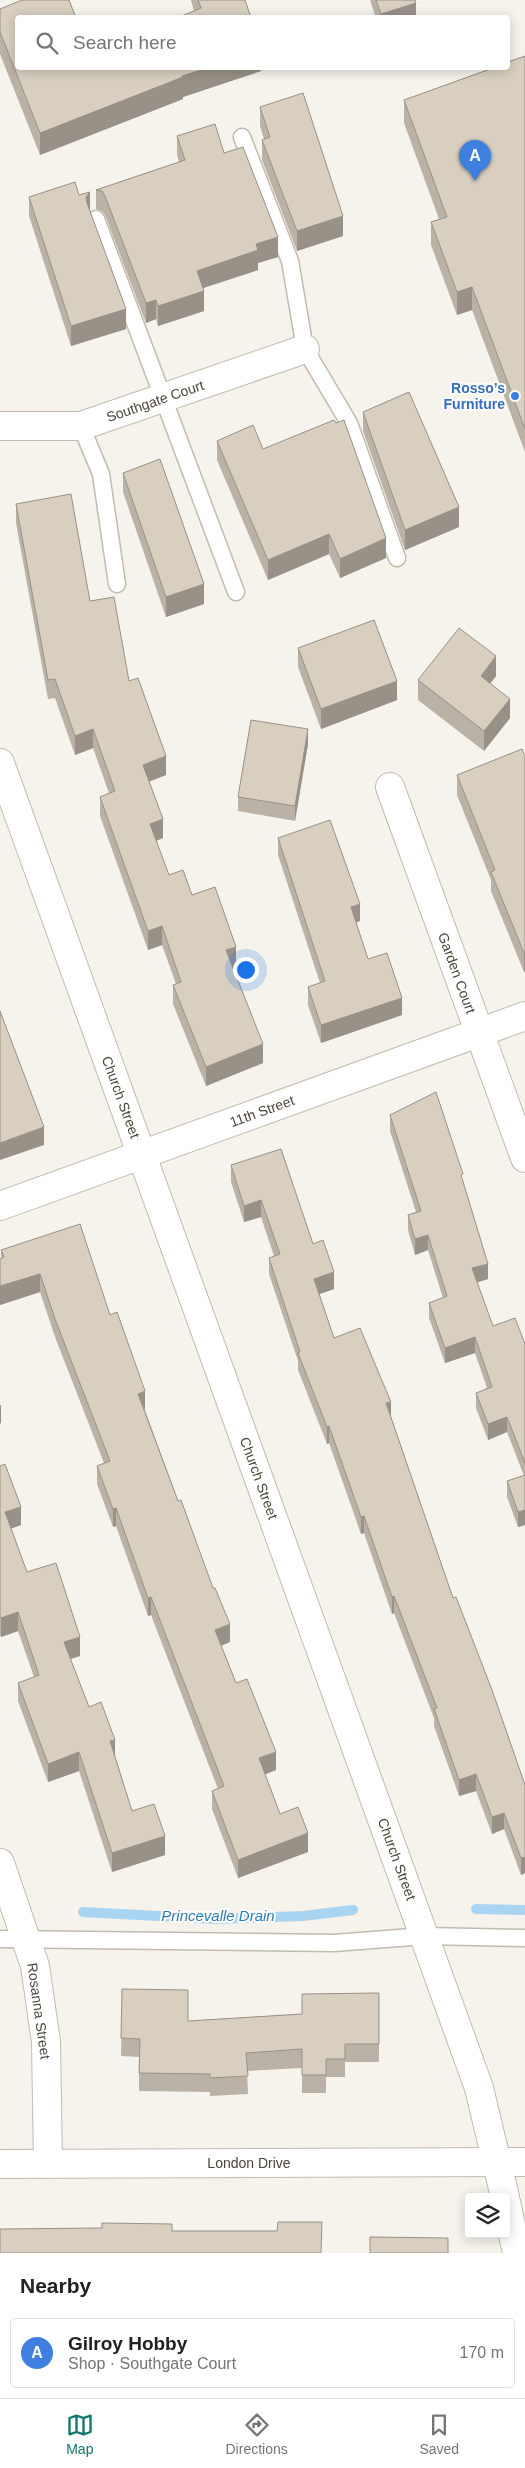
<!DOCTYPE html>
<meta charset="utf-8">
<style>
body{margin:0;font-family:Helvetica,sans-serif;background:#f2f2f2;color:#202124}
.controls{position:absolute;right:15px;bottom:15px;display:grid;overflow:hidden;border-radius:5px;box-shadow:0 2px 12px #0003}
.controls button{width:45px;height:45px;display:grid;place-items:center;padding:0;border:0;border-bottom:1px solid #e0e0e0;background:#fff;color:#202124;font:25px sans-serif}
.you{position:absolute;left:245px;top:969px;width:18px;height:18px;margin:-12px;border:4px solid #fff;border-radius:50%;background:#1a73e8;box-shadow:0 0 0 8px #1a73e833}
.badge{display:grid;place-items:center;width:32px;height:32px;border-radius:50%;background:#0f766e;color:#fff;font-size:16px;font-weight:700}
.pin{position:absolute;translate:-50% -41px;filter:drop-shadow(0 1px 2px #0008)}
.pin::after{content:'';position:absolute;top:26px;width:18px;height:15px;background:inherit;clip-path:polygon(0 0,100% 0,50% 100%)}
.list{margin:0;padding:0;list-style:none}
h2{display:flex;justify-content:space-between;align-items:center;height:65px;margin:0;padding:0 20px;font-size:21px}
h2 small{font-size:16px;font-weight:400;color:#757577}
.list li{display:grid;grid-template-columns:32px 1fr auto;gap:15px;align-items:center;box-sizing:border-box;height:70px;margin:0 10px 10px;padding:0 10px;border:1px solid #e0e0e0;border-radius:5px}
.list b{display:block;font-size:19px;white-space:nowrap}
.list p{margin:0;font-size:16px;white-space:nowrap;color:#757577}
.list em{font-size:16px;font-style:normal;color:#757577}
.icon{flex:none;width:28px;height:28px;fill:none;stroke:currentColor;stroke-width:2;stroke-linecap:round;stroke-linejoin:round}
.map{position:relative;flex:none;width:525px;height:2253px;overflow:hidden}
.search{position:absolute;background:#fff;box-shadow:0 2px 12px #0003;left:15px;right:15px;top:15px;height:55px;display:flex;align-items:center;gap:12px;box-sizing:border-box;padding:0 18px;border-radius:5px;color:#757577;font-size:19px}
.sheet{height:145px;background:#fff}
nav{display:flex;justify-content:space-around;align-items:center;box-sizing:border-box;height:70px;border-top:1px solid #e0e0e0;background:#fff;font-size:14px;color:#757577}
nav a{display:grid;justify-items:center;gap:2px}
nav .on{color:#0f766e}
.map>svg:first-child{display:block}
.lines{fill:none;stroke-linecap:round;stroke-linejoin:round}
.stream{stroke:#a9d4f2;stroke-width:10}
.service-casing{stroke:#c2bbae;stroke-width:19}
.minor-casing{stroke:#c2bbae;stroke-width:30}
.tertiary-casing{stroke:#c2bbae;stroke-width:30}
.service{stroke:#fff;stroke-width:16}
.minor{stroke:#fff;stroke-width:28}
.tertiary{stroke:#fff;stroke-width:28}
.wall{fill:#bab2a6}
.shaded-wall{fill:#979187}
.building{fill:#d8cfc1;stroke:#979187}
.shop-dot{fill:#3f7fe0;stroke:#fff;stroke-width:2}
.labels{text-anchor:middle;stroke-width:4;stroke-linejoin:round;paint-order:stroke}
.shop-label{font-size:14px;font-weight:bold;fill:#366cbe;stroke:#fff;text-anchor:end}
.street-label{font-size:14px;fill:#4b4439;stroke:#fff}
.water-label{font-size:15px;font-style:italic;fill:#2e7ab2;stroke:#fff}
</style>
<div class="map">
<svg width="525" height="2253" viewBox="0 0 525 2253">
<rect width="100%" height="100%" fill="#f6f3ec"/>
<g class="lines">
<g class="stream">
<path d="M476,1909L525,1910"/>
<path d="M83,1912L213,1919L303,1916L353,1910"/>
</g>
<g class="service-casing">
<g id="service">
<path d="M242,137L290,261L305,349L349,423L397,558"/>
<path d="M96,219L236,592"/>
<path d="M81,426L101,474L117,584"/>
<path d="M0,1939L334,1943L425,1936L525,1938"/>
</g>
</g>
<g class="minor-casing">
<g id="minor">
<path d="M0,426H81L305,349"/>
<path d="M390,787L525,1158"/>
<path d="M0,1206L525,1016"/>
<path d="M0,1863L35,1966L46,2042L48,2164"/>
<path d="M0,2164L525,2162"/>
</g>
</g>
<g class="tertiary-casing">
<g id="tertiary">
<path d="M0,763L479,2088L505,2197"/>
<path d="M506,2202L517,2253"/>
</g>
</g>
<use href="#service" class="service"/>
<use href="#minor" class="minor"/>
<use href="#tertiary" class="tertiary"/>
</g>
<g class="wall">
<path d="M191,0H245L194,11Z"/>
<path d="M370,0H415L416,18H376Z"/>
<path d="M0,9L18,68H261V71L183,97V99L40,155L0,54Z"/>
<path d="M525,56V452L472,310L457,315L431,245V222L439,219L404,123V100Z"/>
<path d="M260,107L343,236L297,251L262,160V140L264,139L260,126Z"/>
<path d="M177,136L224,153L278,257L258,263V270L203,288L204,311L158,326L156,319L146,323L105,215L102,211L96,209V190L179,162L177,155Z"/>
<path d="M79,195L90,211L126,329L71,346L29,216V197Z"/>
<path d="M363,412L459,527L405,550L363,431Z"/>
<path d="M217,441L263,449L386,558L340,578L329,554L268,580L217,460Z"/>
<path d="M123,473L204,604L166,617L123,492Z"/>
<path d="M16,504L90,601L129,681L166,775L149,781L163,838L156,841L169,875L192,895L236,966L233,967L263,1063L206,1086L173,1004V985L176,984L162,945L148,950L100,816V797L109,793L93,748L75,755L55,698L48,699L16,523Z"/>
<path d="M298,648L397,700L321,729L298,667Z"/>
<path d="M496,676L490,683L510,718L484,751L418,700V680Z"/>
<path d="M308,744L295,821L238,811V797Z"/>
<path d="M525,756L524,972L491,891V880L457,795V775Z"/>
<path d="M278,838L360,921L356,922L368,959L402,1015L321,1043L308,1005V987L320,983L278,855Z"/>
<path d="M390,1115L463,1181L488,1279L477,1282L493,1326L525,1344V1525L518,1527L507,1497V1481L524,1476L507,1432L488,1440L476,1408V1393L487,1388L475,1353L445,1363L429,1318V1303L443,1298L428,1250L415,1255L408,1230V1215L416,1212L390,1131Z"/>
<path d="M231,1165L313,1244L334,1289L319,1294L334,1338L391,1417L453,1598L525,1785V1873L521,1875L504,1829L492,1834L476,1791L459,1796L434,1726V1718L394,1613L392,1614L364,1533L361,1534L329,1443L327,1444L298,1370V1361L269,1274V1258L274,1256L261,1217L244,1222L231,1182Z"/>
<path d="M1,1250L110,1315L230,1642L221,1646L236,1683L276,1770L265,1774L280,1814L308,1852L238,1878L212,1809V1791L218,1789L151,1615L148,1616L116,1526L113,1527L97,1484V1466L104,1463L55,1337L40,1292L0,1305V1259L1,1258Z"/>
<path d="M0,1466L21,1525L11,1528L27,1572L80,1656L70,1659L89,1707L115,1756L132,1811L165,1855L112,1872L79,1771L48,1782L18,1701V1683L34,1677L18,1631L1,1637L0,1635Z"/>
<path d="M122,1989L188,2021L302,2014L379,1993V2062H345V2077H326V2093H302V2068L247,2071L248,2094L210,2096V2092L139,2091V2057L121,2056Z"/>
</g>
<g class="shaded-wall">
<path d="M416,3V18H381V14Z"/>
<path d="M207,68H261V71L183,97V99L40,155V133L182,76Z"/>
<path d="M90,192V211L86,217V197Z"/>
<path d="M343,216V236L297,251V231Z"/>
<path d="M278,237V257L258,263V270L197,290V271L256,244Z"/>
<path d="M472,287V310L457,315V292Z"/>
<path d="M204,291V311L158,326V306Z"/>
<path d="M156,300V319L146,323V303Z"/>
<path d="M126,309V329L71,346V326Z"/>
<path d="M459,507V527L405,550V530Z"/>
<path d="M329,534V554L268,580V560Z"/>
<path d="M386,538V558L340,578V559Z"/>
<path d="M204,584V604L166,617V597Z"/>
<path d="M496,656V676L481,696V676Z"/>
<path d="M397,681V700L321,729V709Z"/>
<path d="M510,699V718L484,751V731Z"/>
<path d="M93,729V748L75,755V736Z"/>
<path d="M308,729V744L295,821V806Z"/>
<path d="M166,756V775L143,784V765Z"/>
<path d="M163,819V838L150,843V824Z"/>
<path d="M360,904V921L351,924V907Z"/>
<path d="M162,926V945L148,950V931Z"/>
<path d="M236,947V966L226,970V950Z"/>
<rect x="524" y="953" width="1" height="19"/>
<path d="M402,998V1015L321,1043V1025Z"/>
<path d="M263,1044V1063L206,1086V1067Z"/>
<path d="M44,1127V1145L0,1160V1143Z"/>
<path d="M261,1200V1217L244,1222V1206Z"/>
<path d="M428,1235V1250L415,1255V1239Z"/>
<path d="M488,1264V1279L472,1284V1268Z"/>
<path d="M334,1272V1289L314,1296V1279Z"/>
<path d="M40,1274V1292L0,1305V1286Z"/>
<path d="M475,1337V1353L445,1363V1348Z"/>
<path d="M145,1391V1409L138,1412V1394Z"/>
<path d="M391,1402V1418L386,1403Z"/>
<path d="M0,1405H1V1423L0,1424Z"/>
<path d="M507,1417V1432L488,1440V1424Z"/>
<path d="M329,1426V1443L327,1444V1427Z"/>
<path d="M21,1507V1525L5,1531V1512Z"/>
<path d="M116,1508V1526L113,1527V1509Z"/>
<path d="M525,1510V1525L518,1527V1512Z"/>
<path d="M364,1516V1533L361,1534V1517Z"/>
<path d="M394,1596V1613L392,1614V1597Z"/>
<path d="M151,1597V1615L148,1616V1598Z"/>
<path d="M18,1612V1631L1,1637V1618Z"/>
<path d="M230,1624V1642L215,1648V1630Z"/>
<path d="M80,1637V1656L64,1661V1642Z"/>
<path d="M115,1740V1758L110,1741Z"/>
<path d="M79,1752V1771L48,1782V1764Z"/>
<path d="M276,1752V1770L259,1777V1758Z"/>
<path d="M476,1774V1791L459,1796V1780Z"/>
<path d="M504,1813V1829L492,1834V1817Z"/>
<path d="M308,1833V1852L238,1878V1860Z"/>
<path d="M165,1836V1855L112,1872V1853Z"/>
<path d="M525,1857V1873L521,1875V1858Z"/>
</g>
<g class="building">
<path d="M22,0H69L76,18H18V68H207L182,76L183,77L40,133L0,32V9Z"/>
<path d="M198,0H245L251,18H177L201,8Z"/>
<path d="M376,0H415L416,3L381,14Z"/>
<path d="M525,56V429L472,287L457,292L431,222L447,217L404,100L493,68H508V62Z"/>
<path d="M303,93L343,216L297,231L262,140L270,137L260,107Z"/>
<path d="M215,124L224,153L243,147L278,237L256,244L258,250L197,271L204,291L158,306L156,300L146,303L105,196L102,191L96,190L185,160L177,136Z"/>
<path d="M75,182L79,195L90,192L86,197L87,203L126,309L71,326L29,197Z"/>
<path d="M409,392L459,507L405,530L363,412Z"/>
<path d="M334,420L336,423L344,420L386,538L340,559L329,534L268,560L217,441L253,425L263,449Z"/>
<path d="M160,459L204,584L166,597L123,473Z"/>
<path d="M71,494L90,601L114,597L129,681L138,678L166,756L143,765L163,819L150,824L169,875L183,870L192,895L215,887L236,947L226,950L263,1044L206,1067L173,985L181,982L162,926L148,931L100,797L115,791L93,729L75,736L55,679L48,680L16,504Z"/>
<path d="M374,620L397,681L321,709L298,648Z"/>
<path d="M459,628L496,656L481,676L510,699L484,731L418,680Z"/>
<path d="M251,720L308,729L295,806L238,797Z"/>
<path d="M522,749L525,756V953H524L491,872L495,870L457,775Z"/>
<path d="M330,820L360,904L351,907L368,959L387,953L402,998L321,1025L308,987L325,981L278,838Z"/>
<path d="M0,1011L44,1127L0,1143Z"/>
<path d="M436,1092L463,1174L461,1175L488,1264L472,1268L493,1326L515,1318L525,1344V1463L507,1417L488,1424L476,1393L492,1387L475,1337L445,1348L429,1303L447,1296L428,1235L415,1239L408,1215L421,1211L390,1115Z"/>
<path d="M281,1149L313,1244L323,1240L334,1272L314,1279L334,1338L360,1328L380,1376L391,1402L386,1403L453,1598L456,1597L492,1690L525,1785V1857L521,1858L504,1813L492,1817L476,1774L459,1780L434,1709L437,1708L394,1596L392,1597L364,1516L361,1517L329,1426L327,1427L298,1353L300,1352L269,1258L280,1254L261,1200L244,1206L231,1165Z"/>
<path d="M80,1224L110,1315L117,1312L145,1391L138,1394L178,1501L181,1500L213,1588H215L230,1624L215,1630L236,1683L247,1679L276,1752L259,1758L280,1814L298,1807L308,1833L238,1860L212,1791L224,1786L151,1597L148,1598L116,1508L113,1509L97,1466L110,1461L55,1319L40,1274L0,1286V1259L4,1257L1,1250Z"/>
<path d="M5,1464L21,1507L5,1512L27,1572L56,1563L80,1637L64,1642L89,1707L101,1702L115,1740L110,1741L132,1811L154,1804L165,1836L112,1853L79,1752L48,1764L18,1683L39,1675L18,1612L1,1618L0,1616V1466Z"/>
<path d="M525,1475V1510L518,1512L507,1481Z"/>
<path d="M122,1989L188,1990V2021L302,2014V1994L379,1993V2044H345V2059H326V2075H302V2049L246,2053L248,2076L210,2078V2074L139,2073L140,2039L121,2038Z"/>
<path d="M278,2222H322L321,2253H0V2229L102,2228V2223L172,2224V2231H277Z"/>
<path d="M370,2237L448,2238V2253H370Z"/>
</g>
<circle class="shop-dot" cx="515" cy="396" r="5"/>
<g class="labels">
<g class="shop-label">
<text x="505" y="393">Rosso’s<tspan x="505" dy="16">Furniture</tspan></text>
</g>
<g class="street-label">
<text transform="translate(155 401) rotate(-19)" y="5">Southgate Court</text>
<text transform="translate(457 973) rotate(70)" y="5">Garden Court</text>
<text transform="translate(121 1097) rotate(70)" y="5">Church Street</text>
<text transform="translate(262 1111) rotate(-20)" y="5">11th Street</text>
<text transform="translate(259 1478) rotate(70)" y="5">Church Street</text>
<text transform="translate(397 1859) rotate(70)" y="5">Church Street</text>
<text transform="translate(39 2011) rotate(82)" y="5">Rosanna Street</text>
<text x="249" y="2168">London Drive</text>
</g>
<g class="water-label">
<text x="218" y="1921">Princevalle Drain</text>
</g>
</g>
</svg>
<div class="controls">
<button><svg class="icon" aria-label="layers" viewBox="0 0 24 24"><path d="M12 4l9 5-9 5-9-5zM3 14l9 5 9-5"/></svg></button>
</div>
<div class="you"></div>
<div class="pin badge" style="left:475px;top:181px;background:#3f7fe0">A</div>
<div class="search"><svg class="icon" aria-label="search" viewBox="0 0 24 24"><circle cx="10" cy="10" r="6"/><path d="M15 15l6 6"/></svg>Search here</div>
</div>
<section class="sheet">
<h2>Nearby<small></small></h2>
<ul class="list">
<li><span class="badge" style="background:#3f7fe0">A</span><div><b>Gilroy Hobby</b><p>Shop · Southgate Court</p></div><em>170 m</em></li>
</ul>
</section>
<nav>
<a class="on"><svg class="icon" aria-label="map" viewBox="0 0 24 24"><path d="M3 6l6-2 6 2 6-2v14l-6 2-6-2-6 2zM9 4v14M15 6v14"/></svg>Map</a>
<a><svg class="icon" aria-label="directions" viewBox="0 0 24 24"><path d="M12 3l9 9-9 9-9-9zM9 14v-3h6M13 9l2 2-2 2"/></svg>Directions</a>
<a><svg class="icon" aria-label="saved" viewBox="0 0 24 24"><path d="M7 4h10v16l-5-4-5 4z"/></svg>Saved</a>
</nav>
